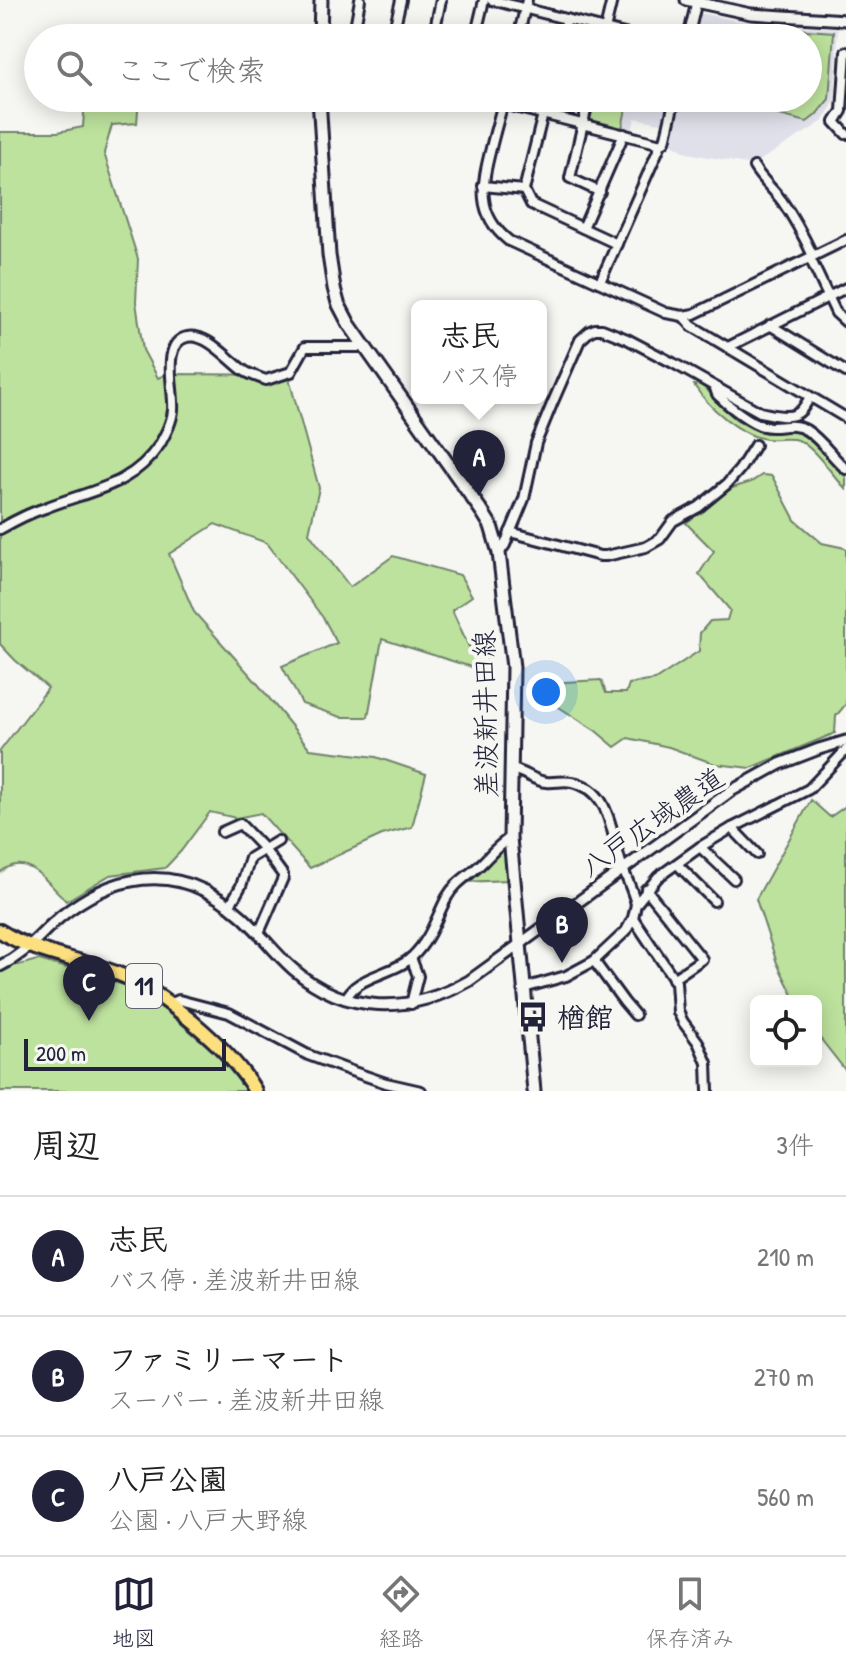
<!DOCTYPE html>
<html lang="ja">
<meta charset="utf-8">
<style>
body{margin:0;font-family:"Patrick Hand","Klee One",sans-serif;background:#f6f6f6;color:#222}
.controls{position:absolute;right:24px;bottom:24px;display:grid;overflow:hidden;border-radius:12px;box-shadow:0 4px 20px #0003}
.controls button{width:72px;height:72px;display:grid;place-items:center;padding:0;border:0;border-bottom:2px solid #e0e0e0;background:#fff;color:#222;font:40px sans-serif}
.scale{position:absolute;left:24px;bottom:20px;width:202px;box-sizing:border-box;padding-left:8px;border:4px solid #22223b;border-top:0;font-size:22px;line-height:28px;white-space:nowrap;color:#22223b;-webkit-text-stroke:6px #f6f6f2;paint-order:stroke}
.you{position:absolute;left:546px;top:692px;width:28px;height:28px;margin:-20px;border:6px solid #fff;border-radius:50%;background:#1a73e8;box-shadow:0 0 0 12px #1a73e833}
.badge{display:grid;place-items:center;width:52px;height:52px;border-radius:50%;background:#22223b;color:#fff;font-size:26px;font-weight:700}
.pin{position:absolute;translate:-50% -66px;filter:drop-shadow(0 2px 4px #0008)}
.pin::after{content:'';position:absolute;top:42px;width:28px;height:24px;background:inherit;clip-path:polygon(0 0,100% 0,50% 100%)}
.popup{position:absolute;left:411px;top:300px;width:136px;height:104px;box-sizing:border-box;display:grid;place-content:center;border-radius:12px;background:#fff;filter:drop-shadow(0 2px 6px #0005);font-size:26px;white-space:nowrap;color:#767676}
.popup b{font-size:30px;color:#222}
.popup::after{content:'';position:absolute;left:50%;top:100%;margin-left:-16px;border:16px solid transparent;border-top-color:#fff}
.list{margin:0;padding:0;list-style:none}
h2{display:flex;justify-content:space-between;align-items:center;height:104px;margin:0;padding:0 32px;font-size:34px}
h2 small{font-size:26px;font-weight:400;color:#767676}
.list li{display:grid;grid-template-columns:52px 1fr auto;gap:24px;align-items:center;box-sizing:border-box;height:120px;padding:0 32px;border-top:2px solid #e0e0e0}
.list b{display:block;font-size:30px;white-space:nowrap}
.list p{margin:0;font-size:26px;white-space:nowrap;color:#767676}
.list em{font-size:26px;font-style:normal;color:#767676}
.icon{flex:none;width:44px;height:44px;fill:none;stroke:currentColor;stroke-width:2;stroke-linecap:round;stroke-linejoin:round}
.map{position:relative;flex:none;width:846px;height:1091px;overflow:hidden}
.search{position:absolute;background:#fff;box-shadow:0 4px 20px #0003;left:24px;right:24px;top:24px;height:88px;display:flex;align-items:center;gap:20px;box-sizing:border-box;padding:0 28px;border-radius:44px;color:#767676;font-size:30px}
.sheet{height:464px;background:#fff}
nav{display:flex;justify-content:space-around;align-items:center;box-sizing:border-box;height:112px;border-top:2px solid #e0e0e0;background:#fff;font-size:22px;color:#767676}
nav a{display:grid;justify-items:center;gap:4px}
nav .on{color:#22223b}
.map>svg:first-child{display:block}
.built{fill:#e0e0eb}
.green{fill:#bde29d;stroke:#70826c;stroke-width:2}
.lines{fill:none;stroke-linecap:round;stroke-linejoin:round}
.minor-casing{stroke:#22223b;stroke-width:14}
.tertiary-casing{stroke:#22223b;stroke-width:15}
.secondary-casing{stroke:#22223b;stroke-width:17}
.primary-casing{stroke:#22223b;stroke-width:18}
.minor{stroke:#f6f6f2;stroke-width:8}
.tertiary{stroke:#f6f6f2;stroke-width:9}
.secondary{stroke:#f6f6f2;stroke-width:11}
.primary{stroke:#fce080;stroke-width:12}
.labels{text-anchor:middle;stroke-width:8;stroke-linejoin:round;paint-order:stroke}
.shield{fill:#f6f6f2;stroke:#626272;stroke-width:2}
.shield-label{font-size:26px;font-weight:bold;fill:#22223b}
.street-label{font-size:28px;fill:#22223b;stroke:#f6f6f2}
.poi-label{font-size:28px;font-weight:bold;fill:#22223b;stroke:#f6f6f2;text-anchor:start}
</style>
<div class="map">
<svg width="846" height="1091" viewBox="0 0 846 1091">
<rect width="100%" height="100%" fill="#f6f6f2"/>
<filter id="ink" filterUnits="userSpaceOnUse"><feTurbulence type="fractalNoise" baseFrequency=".0125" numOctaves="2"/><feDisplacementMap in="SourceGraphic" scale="16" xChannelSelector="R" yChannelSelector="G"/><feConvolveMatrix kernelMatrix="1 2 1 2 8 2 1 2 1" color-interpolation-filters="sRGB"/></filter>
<g filter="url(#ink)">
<g class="built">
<path d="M699,13L733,20L782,26L838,28L835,98L832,106L822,122L759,161L746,164L687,153L669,142L667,139L677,98H808V38H692Z"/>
<path d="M629,98H672L666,124L635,118L632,131L622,129Z"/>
</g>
<g class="green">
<path d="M763,27L834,32L829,99L816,115L807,122L754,109L749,99L808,98V38H761Z"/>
<path d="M85,98H139L137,123L112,125L104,153L138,259L136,302L143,350L158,378L167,374L288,375L319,488L309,533L350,587L393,556L460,575L472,596L452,610L469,647L485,643L490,654L481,670L382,639L368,717H341L302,704L282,666L337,643L324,619L267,543L215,524L169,554L194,612L257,683L310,749L376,757L426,774L412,827L382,835L310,868L261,813L236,818L210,812L181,851L165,868L110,875L66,901C48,883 26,849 0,873V751L48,688L15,660L0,644V132H58L83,127Z"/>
<path d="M592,98H628L622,129L589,122L587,119Z"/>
<path d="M699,384C715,394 724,412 740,422C747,426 756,431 764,432C776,433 789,428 801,434C820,444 831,463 846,477V489C833,476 814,447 798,440C789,437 776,440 767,439C742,437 707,406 694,385Z"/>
<path d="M762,475L772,476L795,520L822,543L845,548L846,550V704L836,716L835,733L751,768L715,764L669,747L628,738L615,747L596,731L551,702L547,683L601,680L606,693H626L629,684L655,680L699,651L700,633L710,621L727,620L730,610L699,574L714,551L686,523L732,488L751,482Z"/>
<path d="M811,800L830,817L846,806V1071L816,1033V1001H796L777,963L756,899Z"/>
<path d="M504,847L508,880L463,882Z"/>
<path d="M39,960L128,986L153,1000L217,1054L247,1091H0V970L8,965C17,968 30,961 39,960Z"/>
</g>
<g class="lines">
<g class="minor-casing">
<g id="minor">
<path d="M492,0L640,38"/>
<path d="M353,38L360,0"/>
<path d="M392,38L401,0"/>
<path d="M433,38L441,0"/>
<path d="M475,38L484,0"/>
<path d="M518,38L527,0"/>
<path d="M562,38L567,19"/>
<path d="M603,38L612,0"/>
<path d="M688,38L697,0"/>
<path d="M846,52L842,111L835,122L846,134"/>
<path d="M479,98L661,144"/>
<path d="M504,98C500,115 495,131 491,148C482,184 475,214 509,241L666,313L683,316L694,314L846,240"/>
<path d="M547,98L524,190L531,204L617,244"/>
<path d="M589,98L570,178L600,192"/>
<path d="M754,167C761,179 773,189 782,201C794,218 804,237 813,256"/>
<path d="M483,186L524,190"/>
<path d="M583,228L624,134"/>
<path d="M810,258L836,313L846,322"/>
<path d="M600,282L661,144L665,141L675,98"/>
<path d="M683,316L692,326L846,418"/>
<path d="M770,325L846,372"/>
<path d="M728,347L846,288"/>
<path d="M715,388C717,394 716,394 721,398C729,406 752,424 763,426C777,430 792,421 806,430C822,440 832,457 846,469"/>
<path d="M0,529C14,521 29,513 45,508C89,490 131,488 160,444C166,433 172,422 173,410C175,391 160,343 187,337C206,332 229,360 243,370C250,375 258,377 266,380L291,372L305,347H365"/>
<path d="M510,532L600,556H606L646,547L660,539L673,521L699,507L727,484L740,469L755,445"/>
<path d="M499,553L505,545L524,499L536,443L552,404L580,340L590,331L595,329H602L627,339L673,363L760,412C770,414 786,419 796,414C802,412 807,402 810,397"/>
<path d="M511,769C524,771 534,781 546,782C555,783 563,780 572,782C609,789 610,827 619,856C623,873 632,887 636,904"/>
<path d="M732,828L757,854"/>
<path d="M222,832L240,824L264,849L283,875V878L259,933"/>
<path d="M700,847L734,879"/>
<path d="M677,864L714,901"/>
<path d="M646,889L702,959L673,979"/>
<path d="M230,905L241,886L250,858L278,841"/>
<path d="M633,918L676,982L678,1012L683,1022L698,1042L707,1063L708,1091"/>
<path d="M411,958L418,976L411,1004"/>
<path d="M594,961L624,1002L635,1015"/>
<path d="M524,988L566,976L594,961L626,931L633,918L636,904L658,877L700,847L732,828L809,789L846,750"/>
<path d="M346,999C356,975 394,975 413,956C430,940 436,918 447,897C455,882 470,875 482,863C491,854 498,845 510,838"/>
<path d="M170,1004L179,1000L229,1013L308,1055L354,1072L386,1083L421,1091"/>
</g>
</g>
<g class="tertiary-casing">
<g id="tertiary">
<path d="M686,0L751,14L846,20"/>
<path d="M0,966C23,955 34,941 52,924C73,905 103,886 131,881C181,871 222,894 255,929C268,943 279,957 293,969C346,1015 410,1014 469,981L731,791L780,764L819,749L846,741"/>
</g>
</g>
<g class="secondary-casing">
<g id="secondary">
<path d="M320,38L321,0"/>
<path d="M319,98L329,255L334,288L338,303L349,324L365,347L483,513L491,526L499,553L513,667L510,838L534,1091"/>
</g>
</g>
<g class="primary-casing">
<path id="primary" d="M0,931C36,954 77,958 116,973C160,989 232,1050 255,1091"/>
</g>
<use href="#minor" class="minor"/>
<use href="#tertiary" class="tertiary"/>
<use href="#secondary" class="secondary"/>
<use href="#primary" class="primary"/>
</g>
</g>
<defs>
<g id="bus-bare" transform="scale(2.4)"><path d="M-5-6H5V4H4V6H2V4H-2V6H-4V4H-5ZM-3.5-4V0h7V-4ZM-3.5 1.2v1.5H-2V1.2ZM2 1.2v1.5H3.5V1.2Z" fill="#22223b" stroke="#f6f6f2" stroke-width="2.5" paint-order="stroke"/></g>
</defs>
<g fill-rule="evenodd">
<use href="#bus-bare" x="533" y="1017"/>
</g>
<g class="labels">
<rect class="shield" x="126" y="964" width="36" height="44" rx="6"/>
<g class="shield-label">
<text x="144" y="995">11</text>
</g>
<g class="street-label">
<text transform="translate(485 714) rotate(-91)" y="10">差波新井田線</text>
<text transform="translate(652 822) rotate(-35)" y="10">八戸広域農道</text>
</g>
<g class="poi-label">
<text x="557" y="1027">楢館</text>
</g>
</g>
</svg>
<div class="controls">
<button><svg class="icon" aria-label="locate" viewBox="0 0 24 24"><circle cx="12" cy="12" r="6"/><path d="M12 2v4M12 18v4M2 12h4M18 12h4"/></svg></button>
</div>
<div class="scale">200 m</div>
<div class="you"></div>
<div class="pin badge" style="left:479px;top:496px">A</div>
<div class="popup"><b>志民</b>バス停</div>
<div class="pin badge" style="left:562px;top:963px">B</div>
<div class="pin badge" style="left:89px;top:1021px">C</div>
<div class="search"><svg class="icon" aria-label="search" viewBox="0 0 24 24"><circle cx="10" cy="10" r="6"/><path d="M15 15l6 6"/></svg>ここで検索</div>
</div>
<section class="sheet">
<h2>周辺<small>3件</small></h2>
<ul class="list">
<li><span class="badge">A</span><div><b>志民</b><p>バス停 · 差波新井田線</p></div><em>210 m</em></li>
<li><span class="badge">B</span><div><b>ファミリーマート</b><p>スーパー · 差波新井田線</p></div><em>270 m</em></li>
<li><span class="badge">C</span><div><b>八戸公園</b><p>公園 · 八戸大野線</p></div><em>560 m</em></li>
</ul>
</section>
<nav>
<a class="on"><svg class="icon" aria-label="map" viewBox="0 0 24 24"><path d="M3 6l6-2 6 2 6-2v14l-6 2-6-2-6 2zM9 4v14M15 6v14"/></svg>地図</a>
<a><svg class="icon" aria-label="directions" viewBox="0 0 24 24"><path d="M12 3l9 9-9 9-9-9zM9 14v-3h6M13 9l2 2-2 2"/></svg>経路</a>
<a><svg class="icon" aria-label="saved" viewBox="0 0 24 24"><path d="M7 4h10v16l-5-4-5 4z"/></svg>保存済み</a>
</nav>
